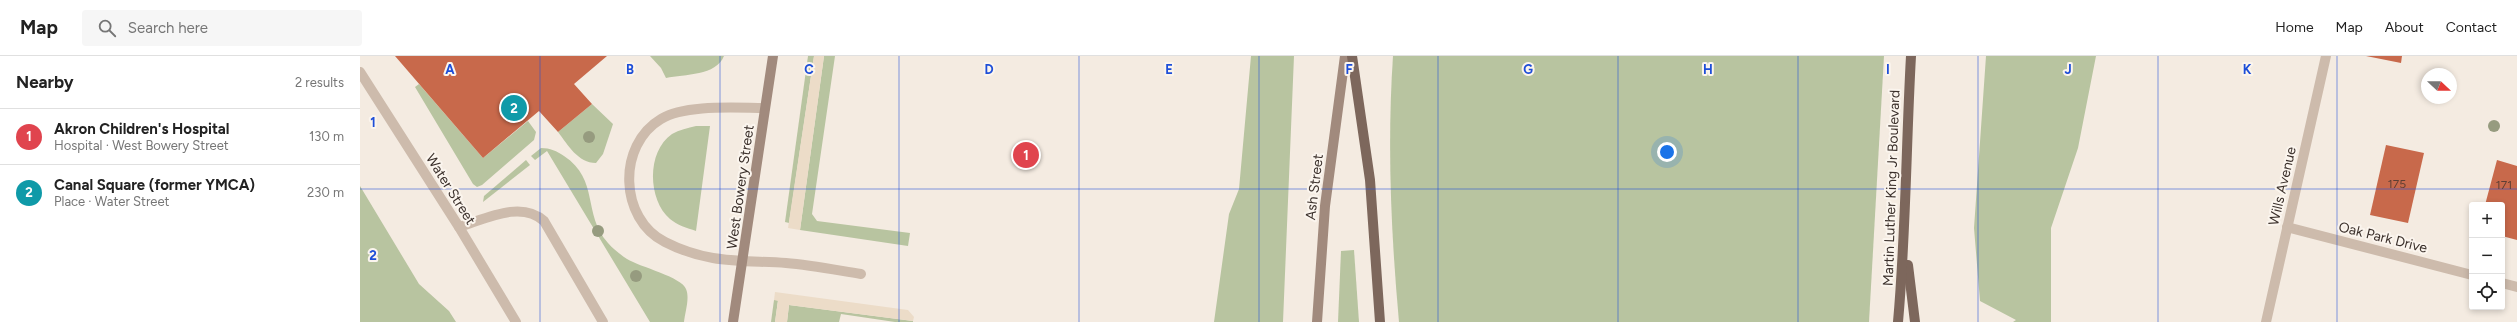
<!DOCTYPE html>
<meta charset="utf-8">
<style>
body{margin:0;font-family:Figtree,sans-serif;background:#f6f6f6;color:#222}
.controls{position:absolute;right:12px;bottom:12px;display:grid;overflow:hidden;border-radius:4px;box-shadow:0 2px 6px #0003}
.controls button{width:36px;height:36px;display:grid;place-items:center;padding:0;border:0;border-bottom:1px solid #e0e0e0;background:#fff;color:#222;font:20px sans-serif}
.compass{position:absolute;left:2061px;top:12px;width:36px;height:36px;border-radius:50%;background:#fff;box-shadow:0 2px 6px #0003;rotate:112deg}
.you{position:absolute;left:1307px;top:96px;width:14px;height:14px;margin:-10px;border:3px solid #fff;border-radius:50%;background:#1a73e8;box-shadow:0 0 0 6px #1a73e833}
.badge{display:grid;place-items:center;width:26px;height:26px;border-radius:50%;background:#111827;color:#fff;font-size:13px;font-weight:700}
.pin{position:absolute;translate:-50% -50%;border:2px solid #fff;box-shadow:0 1px 4px #0006}
.list{margin:0;padding:0;list-style:none}
h2{display:flex;justify-content:space-between;align-items:center;height:52px;margin:0;padding:0 16px;font-size:17px}
h2 small{font-size:13px;font-weight:400;color:#767676}
.list li{display:grid;grid-template-columns:26px 1fr auto;gap:12px;align-items:center;box-sizing:border-box;height:56px;padding:0 16px;border-top:1px solid #e0e0e0}
.list b{display:block;font-size:15px;white-space:nowrap}
.list p{margin:0;font-size:13px;white-space:nowrap;color:#767676}
.list em{font-size:13px;font-style:normal;color:#767676}
.icon{flex:none;width:22px;height:22px;fill:none;stroke:currentColor;stroke-width:2;stroke-linecap:round;stroke-linejoin:round}
.map{position:relative;flex:none;width:2157px;height:266px;overflow:hidden}
header{display:flex;align-items:center;gap:24px;box-sizing:border-box;height:56px;padding:0 20px;background:#fff;border-bottom:1px solid #e0e0e0}
header strong{font-size:19px}
nav{display:flex;gap:22px;margin-inline-start:auto;font-size:14px}
.search{width:280px;height:36px;background:#f6f6f6;display:flex;align-items:center;gap:10px;box-sizing:border-box;padding:0 14px;border-radius:4px;color:#767676;font-size:15px}
main{display:flex}
aside{flex:1;background:#fff}
.map>svg:first-child{display:block}
.green{fill:#b8c4a0}
.plaza{fill:#ecdcc8}
.building{fill:#c8694b}
.lines{fill:none;stroke-linecap:round;stroke-linejoin:round}
.lane{stroke:#cdbbac;stroke-width:10}
.street{stroke:#cdbbac;stroke-width:10}
.secondary{stroke:#a18a7d;stroke-width:10}
.primary{stroke:#7d675c;stroke-width:10}
.tree{fill:#969b7f}
.grid{fill:none;stroke:#1d4ed8;stroke-width:1;stroke-opacity:0.55}
.labels{text-anchor:middle;stroke-width:4;stroke-linejoin:round;paint-order:stroke}
.number-label{font-size:12px;fill:#5e3e33}
.street-label{font-size:14px;fill:#3b302b;stroke:#fbf5ee}
.grid-label{font-size:13px;text-anchor:middle;font-weight:bold;fill:#1d4ed8;stroke:#fbf5ee;stroke-width:4;stroke-linejoin:round;paint-order:stroke}
</style>
<header>
<strong>Map</strong>
<div class="search"><svg class="icon" aria-label="search" viewBox="0 0 24 24"><circle cx="10" cy="10" r="6"/><path d="M15 15l6 6"/></svg>Search here</div>
<nav><a>Home</a><a>Map</a><a>About</a><a>Contact</a></nav>
</header>
<main>
<aside>
<h2>Nearby<small>2 results</small></h2>
<ul class="list">
<li><span class="badge" style="background:#e0444e">1</span><div><b>Akron Children's Hospital</b><p>Hospital · West Bowery Street</p></div><em>130 m</em></li>
<li><span class="badge" style="background:#0f9aa8">2</span><div><b>Canal Square (former YMCA)</b><p>Place · Water Street</p></div><em>230 m</em></li>
</ul>
</aside>
<div class="map">
<svg width="2157" height="266" viewBox="0 0 2157 266">
<rect width="100%" height="100%" fill="#f4ebe1"/>
<g class="green">
<path d="M290,0H364C356,20 325,18 306,22L301,12Z"/>
<path d="M448,0H454L429,167L425,166Z"/>
<path d="M464,0H475L452,158L457,165L550,177L548,190L440,174Z"/>
<path d="M891,0H934L923,266H854L869,158L879,133Z"/>
<path d="M1033,0H1524L1509,266H1039C1031,178 1027,89 1033,0Z"/>
<path d="M1626,0H1736L1718,92L1691,172V266H1653L1656,264L1620,245L1614,172Z"/>
<path d="M59,28L123,102L168,65L176,76L174,84L122,129L117,131L113,128L55,31Z"/>
<path d="M232,48L253,68L243,98L236,107C218,107 208,89 198,76Z"/>
<path d="M336,70H350L336,175C327,172 317,169 310,163C288,144 286,96 312,78C319,74 328,72 336,70Z"/>
<path d="M181,92C190,92 197,95 204,100C240,124 222,158 248,187C253,193 261,199 267,203C280,211 322,221 326,233C330,242 325,256 324,266H290L187,95L175,104L171,100Z"/>
<path d="M166,104L170,109L123,146L124,140Z"/>
<path d="M0,130L59,228L89,255L96,266H0Z"/>
<path d="M994,194L999,266H978L981,195Z"/>
<path d="M414,244H418L415,266H411Z"/>
<path d="M429,249L553,265V266H535L481,258L479,266H427Z"/>
</g>
<g class="plaza">
<path d="M454,0H464L440,174L428,172Z"/>
<path d="M415,236L548,254L554,261L553,265L429,249L427,266H415L418,245L414,244Z"/>
</g>
<g class="building">
<path d="M35,0H247L214,28L232,48L198,76L179,55L123,102Z"/>
<path d="M2006,0H2042L2041,7Z"/>
<path d="M2026,89L2064,97L2048,167L2010,159Z"/>
<path d="M2137,104L2157,110V184L2142,180V149H2125Z"/>
</g>
<g class="lines">
<g class="lane">
<path d="M405,52C377,52 325,48 301,63C257,89 259,163 305,186C348,208 381,204 426,207C451,209 476,214 501,218"/>
<path d="M99,171C125,163 161,144 184,165L243,266"/>
</g>
<g class="street">
<path d="M0,16L99,171L156,266"/>
<path d="M1927,171L2112,219"/>
<path d="M2142,227L2157,231"/>
<path d="M1906,266L1966,0"/>
</g>
<g class="secondary">
<path d="M373,266L413,0"/>
<path d="M957,266L965,150L985,0"/>
</g>
<g class="primary">
<path d="M992,0L1010,124L1020,266"/>
<path d="M1548,209L1555,266"/>
<path d="M1538,266C1546,177 1546,89 1551,0"/>
</g>
</g>
<g class="tree">
<circle cx="2134" cy="70" r="6"/>
<circle cx="229" cy="81" r="6"/>
<circle cx="238" cy="175" r="6"/>
<circle cx="276" cy="220" r="6"/>
</g>
<path class="grid" d="M180,0V266M360,0V266M539,0V266M719,0V266M899,0V266M1078,0V266M1258,0V266M1438,0V266M1618,0V266M1798,0V266M1977,0V266M0,133H2157"/>
<g class="labels">
<g class="number-label">
<text x="2037" y="132">175</text>
<text x="2144" y="133">171</text>
</g>
<g class="street-label">
<text transform="translate(1922 130) rotate(-77)" y="5">Wills Avenue</text>
<text transform="translate(380 131) rotate(-82)" y="5">West Bowery Street</text>
<text transform="translate(954 131) rotate(-83)" y="5">Ash Street</text>
<text transform="translate(1531 132) rotate(-88)" y="5">Martin Luther King Jr Boulevard</text>
<text transform="translate(91 133) rotate(58)" y="5">Water Street</text>
<text transform="translate(2023 181) rotate(14)" y="5">Oak Park Drive</text>
</g>
</g>
<g class="grid-label">
<text x="90" y="18">A</text>
<text x="270" y="18">B</text>
<text x="449" y="18">C</text>
<text x="629" y="18">D</text>
<text x="809" y="18">E</text>
<text x="989" y="18">F</text>
<text x="1168" y="18">G</text>
<text x="1348" y="18">H</text>
<text x="1528" y="18">I</text>
<text x="1708" y="18">J</text>
<text x="1887" y="18">K</text>
<text x="13" y="71">1</text>
<text x="13" y="204">2</text>
</g>
</svg>
<div class="controls">
<button>+</button>
<button>−</button>
<button><svg class="icon" aria-label="locate" viewBox="0 0 24 24"><circle cx="12" cy="12" r="6"/><path d="M12 2v4M12 18v4M2 12h4M18 12h4"/></svg></button>
</div>
<svg class="compass" viewBox="-18 -18 36 36"><path d="M0-13l5 13h-10z" fill="#e53935"/><path d="M0 13l5-13h-10z" fill="#767676"/></svg>
<div class="you"></div>
<div class="pin badge" style="left:666px;top:99px;background:#e0444e">1</div>
<div class="pin badge" style="left:154px;top:52px;background:#0f9aa8">2</div>
</div>
</main>
